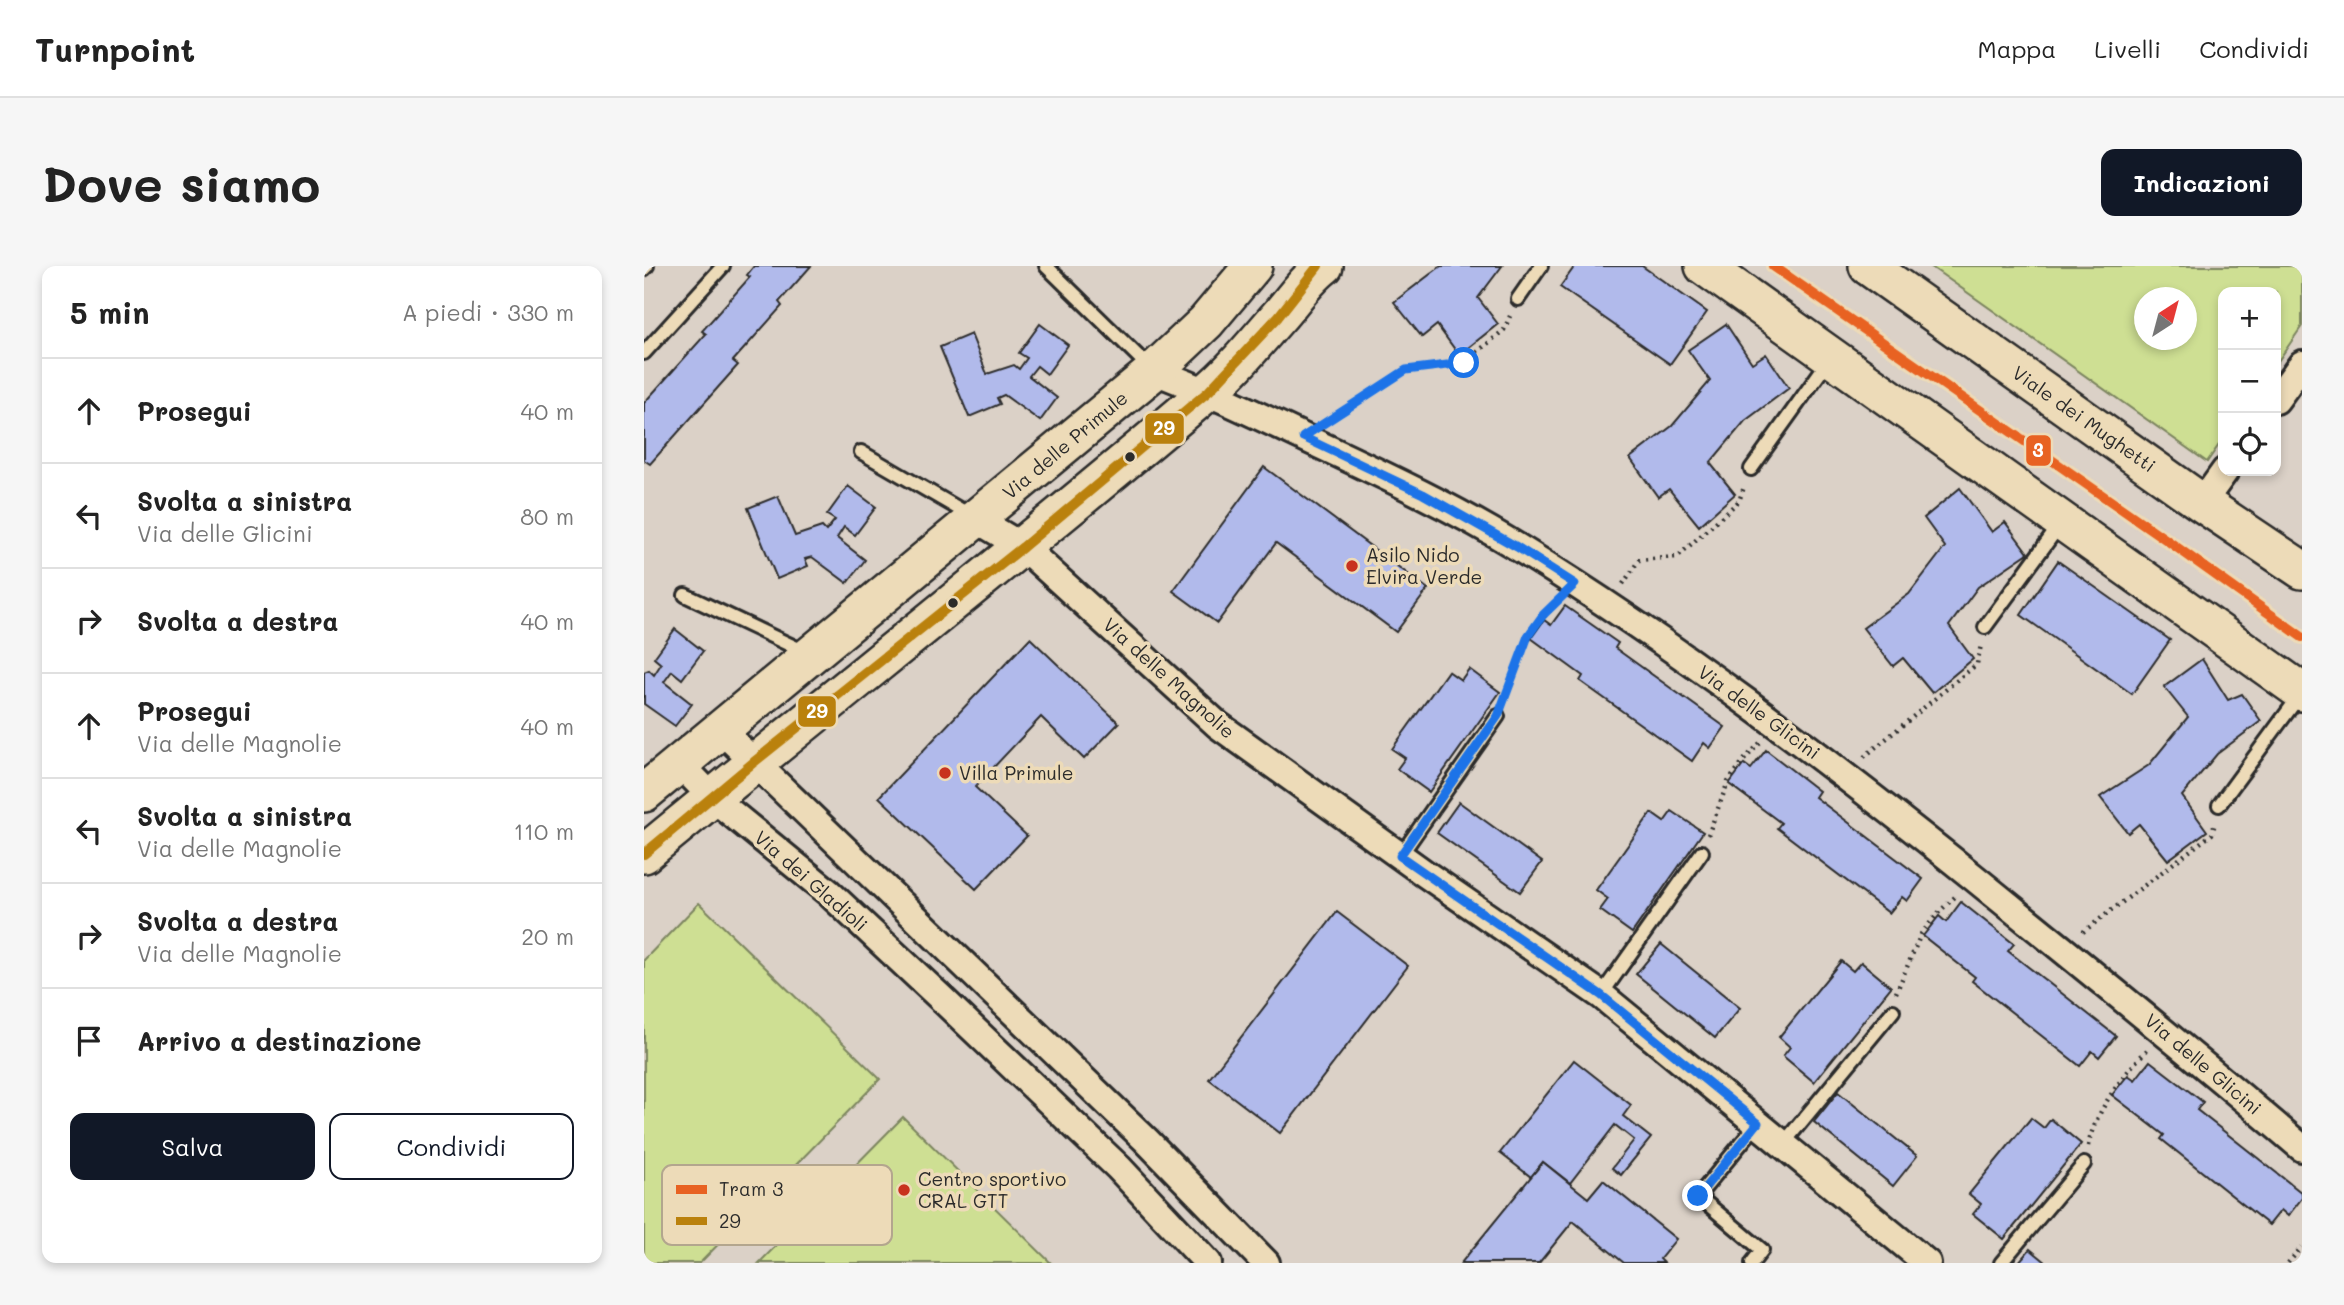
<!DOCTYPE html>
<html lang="it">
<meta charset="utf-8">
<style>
body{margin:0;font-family:Mali,sans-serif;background:#f6f6f6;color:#222}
.controls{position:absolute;right:21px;top:21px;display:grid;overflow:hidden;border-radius:14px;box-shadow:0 4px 10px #0003}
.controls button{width:63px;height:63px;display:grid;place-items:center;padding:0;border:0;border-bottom:2px solid #e0e0e0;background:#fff;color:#222;font:35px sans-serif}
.compass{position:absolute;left:1490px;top:21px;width:63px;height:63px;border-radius:50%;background:#fff;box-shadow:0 4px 10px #0003;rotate:36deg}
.stop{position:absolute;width:21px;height:21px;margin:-16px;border:5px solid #1a73e8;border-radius:50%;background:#fff}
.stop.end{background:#1a73e8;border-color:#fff;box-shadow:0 2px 7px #0008}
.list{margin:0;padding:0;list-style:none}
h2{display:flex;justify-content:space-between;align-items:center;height:91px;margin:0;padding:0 28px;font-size:30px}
h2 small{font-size:23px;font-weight:400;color:#767676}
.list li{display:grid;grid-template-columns:46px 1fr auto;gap:21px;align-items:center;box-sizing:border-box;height:105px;padding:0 28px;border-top:2px solid #e0e0e0}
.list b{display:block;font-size:26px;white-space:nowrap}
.list p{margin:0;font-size:23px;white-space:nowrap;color:#767676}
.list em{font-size:23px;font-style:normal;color:#767676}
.actions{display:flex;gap:14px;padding:21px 28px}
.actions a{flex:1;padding:16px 0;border:2px solid #111827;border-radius:14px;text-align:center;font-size:24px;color:#111827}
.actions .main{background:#111827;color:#fff}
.icon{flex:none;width:38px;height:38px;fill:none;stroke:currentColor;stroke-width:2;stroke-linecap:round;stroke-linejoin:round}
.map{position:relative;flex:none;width:1658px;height:997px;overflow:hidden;border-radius:14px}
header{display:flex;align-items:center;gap:42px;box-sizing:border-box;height:98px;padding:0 35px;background:#fff;border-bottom:2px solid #e0e0e0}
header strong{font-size:33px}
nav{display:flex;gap:38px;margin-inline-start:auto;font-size:24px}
.intro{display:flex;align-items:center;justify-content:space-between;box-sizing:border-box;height:168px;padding:0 42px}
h1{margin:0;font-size:49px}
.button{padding:18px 32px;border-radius:14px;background:#111827;color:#fff;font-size:24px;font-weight:700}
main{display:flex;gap:42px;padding:0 42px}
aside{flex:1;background:#fff;border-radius:14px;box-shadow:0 4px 10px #0003}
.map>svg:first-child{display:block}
.green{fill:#cedf93;stroke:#7c855f;stroke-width:2;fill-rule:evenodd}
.building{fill:#b1baeb;stroke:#2b2b2b;stroke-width:2}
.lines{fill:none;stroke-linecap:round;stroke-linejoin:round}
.lane-casing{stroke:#2b2b2b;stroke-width:18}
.street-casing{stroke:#2b2b2b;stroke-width:32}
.secondary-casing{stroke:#2b2b2b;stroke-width:42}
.path{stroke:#2b2b2b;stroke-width:4.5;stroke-dasharray:2 5;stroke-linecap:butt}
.lane{stroke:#eddbb8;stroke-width:12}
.street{stroke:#eddbb8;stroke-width:26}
.secondary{stroke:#eddbb8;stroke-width:37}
.bus-1-casing{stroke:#eddbb8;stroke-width:16}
.bus-1{stroke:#ba810d;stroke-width:10}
.tram-1-casing{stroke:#eddbb8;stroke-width:16}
.tram-1{stroke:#e86222;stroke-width:10}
.route{stroke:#1a73e8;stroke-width:9}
.bus-dot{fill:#2b2b2b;stroke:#eddbb8;stroke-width:2.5}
.poi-dot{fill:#c8321e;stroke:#eddbb8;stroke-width:2.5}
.labels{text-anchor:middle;stroke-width:7;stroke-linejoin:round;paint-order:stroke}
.street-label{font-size:19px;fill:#2b2b2b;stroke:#eddbb8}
.poi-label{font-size:19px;fill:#2b2b2b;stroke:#eddbb8;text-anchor:start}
.key{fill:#eddbb8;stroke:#b3a68e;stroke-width:2}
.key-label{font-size:19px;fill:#2b2b2b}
.line-badge{stroke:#eddbb8;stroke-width:2.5}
.badge-label{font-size:19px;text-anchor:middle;font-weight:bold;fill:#fff}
</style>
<header>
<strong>Turnpoint</strong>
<nav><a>Mappa</a><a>Livelli</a><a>Condividi</a></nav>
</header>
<div class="intro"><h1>Dove siamo</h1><a class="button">Indicazioni</a></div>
<main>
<aside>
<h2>5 min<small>A piedi · 330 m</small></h2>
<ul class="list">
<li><svg class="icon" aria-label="ahead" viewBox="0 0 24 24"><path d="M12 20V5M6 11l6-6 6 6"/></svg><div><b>Prosegui</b></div><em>40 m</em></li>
<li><svg class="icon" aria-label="left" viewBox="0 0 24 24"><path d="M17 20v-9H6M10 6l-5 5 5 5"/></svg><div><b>Svolta a sinistra</b><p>Via delle Glicini</p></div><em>80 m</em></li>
<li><svg class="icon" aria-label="right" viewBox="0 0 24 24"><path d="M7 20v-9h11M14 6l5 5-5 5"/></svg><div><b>Svolta a destra</b></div><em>40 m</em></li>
<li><svg class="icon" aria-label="ahead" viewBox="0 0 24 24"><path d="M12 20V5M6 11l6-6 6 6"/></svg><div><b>Prosegui</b><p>Via delle Magnolie</p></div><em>40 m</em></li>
<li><svg class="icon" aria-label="left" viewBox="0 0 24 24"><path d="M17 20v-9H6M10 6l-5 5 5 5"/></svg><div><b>Svolta a sinistra</b><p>Via delle Magnolie</p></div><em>110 m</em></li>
<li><svg class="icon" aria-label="right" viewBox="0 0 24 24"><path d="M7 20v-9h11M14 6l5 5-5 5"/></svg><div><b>Svolta a destra</b><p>Via delle Magnolie</p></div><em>20 m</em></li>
<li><svg class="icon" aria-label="arrive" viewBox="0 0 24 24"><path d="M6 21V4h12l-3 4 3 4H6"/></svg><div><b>Arrivo a destinazione</b></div></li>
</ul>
<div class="actions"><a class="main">Salva</a><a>Condividi</a></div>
</aside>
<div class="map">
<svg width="1658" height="997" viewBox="0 0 1658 997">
<rect width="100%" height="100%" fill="#dbd1c7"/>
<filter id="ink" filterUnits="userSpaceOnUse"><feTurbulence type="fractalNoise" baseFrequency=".0143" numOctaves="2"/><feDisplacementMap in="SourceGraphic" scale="14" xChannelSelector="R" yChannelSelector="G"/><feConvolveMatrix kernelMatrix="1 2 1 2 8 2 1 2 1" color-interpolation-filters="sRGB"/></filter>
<g filter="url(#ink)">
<g class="green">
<path d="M1286,0H1658V60L1632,98V26H1579V173L1563,196ZM1500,32H1542V74H1500Z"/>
<path d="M55,637L236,813L56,997H0V694Z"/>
<path d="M259,851L407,997H115Z"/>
</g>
<g class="building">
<path d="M110,0H167L135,36L138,40L89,95L94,99L6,198L0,194V137L62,68L58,65L106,11L103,9Z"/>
<path d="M797,0H858L834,32L854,58L815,89L793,59L778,71L750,36Z"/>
<path d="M931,0H998L1063,46L1026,98L916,21Z"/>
<path d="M396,58L424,79L403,108L393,100L385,110L413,132L396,155L360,129L353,132L356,138L325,151L296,81L327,68L343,108L370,99L375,103L383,92L375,87Z"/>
<path d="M1082,58L1108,97L1122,88L1145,122L1101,155L1066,197L1091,228L1055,260L1025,223L1014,231L986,192L1028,160L1066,115L1044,84Z"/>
<path d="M620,201L784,323L752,366L632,277L573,357L529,325Z"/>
<path d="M204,220L232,241L211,269L200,261L193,272L221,294L203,317L168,291L161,293L164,300L133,313L104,242L134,230L151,270L178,261L182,265L191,254L183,249Z"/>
<path d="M1316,222L1348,266L1361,256L1384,287L1334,321L1305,360L1329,393L1288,427L1259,392L1249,400L1219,362L1265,328L1301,281L1280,252Z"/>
<path d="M1414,295L1526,374L1488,428L1377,349Z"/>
<path d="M921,340L974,377L971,382L1081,461L1066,482L1060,477L1048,495L936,415L939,410L887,372L900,354L907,359Z"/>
<path d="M31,363L59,385L38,413L28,405L20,416L48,438L31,460L0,438V406L5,404L10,409L17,398L10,392Z"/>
<path d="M386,372L475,457L440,493L397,451L331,521L383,570L332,623L235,531Z"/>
<path d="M1558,393L1584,434L1598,428L1617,455L1573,488L1538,530L1563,565L1524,594L1495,558L1484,567L1456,531L1505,499L1544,451L1520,421Z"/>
<path d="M825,403L856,426L785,526L753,503L761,492L748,483L804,405L817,414Z"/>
<path d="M1122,484L1175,525L1171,531L1279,613L1263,635L1258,631L1245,647L1133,562L1137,557L1085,518L1100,498L1107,503Z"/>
<path d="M815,536L898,596L876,626L793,567Z"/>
<path d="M1028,545L1059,566L988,667L956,644L964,633L952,624L1007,547L1020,556Z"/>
<path d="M1317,636L1370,678L1364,685L1472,770L1455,791L1448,785L1436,800L1328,715L1331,711L1279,670L1295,650L1302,656Z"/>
<path d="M693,646L764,700L636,867L565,813Z"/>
<path d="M1017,678L1096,742L1071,772L992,708Z"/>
<path d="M1197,695L1209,705L1217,696L1247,721L1170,816L1139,790L1146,781L1135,771Z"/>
<path d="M930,794L987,839L979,850L1007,872L977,909L968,902L990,874L971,859L926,917L899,896L887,911L856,887Z"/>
<path d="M1506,795L1559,836L1553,844L1658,927V932L1644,950L1637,944L1625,959L1517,873L1520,869L1468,829L1484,809L1491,814Z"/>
<path d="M1194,826L1273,890L1249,920L1170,856Z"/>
<path d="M1387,852L1400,862L1407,853L1437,878L1360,973L1329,948L1337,938L1325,928Z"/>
<path d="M899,896L944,932L959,914L1032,973L1016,993L1020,997H980L929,955L895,997H817Z"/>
<path d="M1386,983L1403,997H1374Z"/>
</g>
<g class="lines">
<g class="lane-casing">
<g id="lane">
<path d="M402,0L507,103"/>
<path d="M0,3L3,0"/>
<path d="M874,33L897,0"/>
<path d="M0,87L79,0"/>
<path d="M217,186L329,251"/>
<path d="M1107,203L1185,94"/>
<path d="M41,329L161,386"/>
<path d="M1341,361L1418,256"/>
<path d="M1575,539L1656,429"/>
<path d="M756,590L854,450"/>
<path d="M957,729L1058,586"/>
<path d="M1139,878L1249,745"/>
<path d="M1108,997L1118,984L1054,930L1114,857"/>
<path d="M1357,997L1440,898"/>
</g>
</g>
<g class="street-casing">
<g id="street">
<path d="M510,105C567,126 621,153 676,179C744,211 812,243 875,282C1034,380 1183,494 1328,610C1439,700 1550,789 1658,882"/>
<path d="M1632,134L1658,98"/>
<path d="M1558,237L1581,205"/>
<path d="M332,253L379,281L574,459L780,607L957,729L1283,997"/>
<path d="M77,464L502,874L622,997"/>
<path d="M37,499L69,532L184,626L297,732L475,902L564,997"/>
</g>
</g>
<g class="secondary-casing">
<g id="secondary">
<path d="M1060,0L1658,426"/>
<path d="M1224,0L1558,237L1658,304"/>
<path d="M0,527L510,105L562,56L609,0"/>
<path d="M0,588C186,434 377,285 561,128C587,107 612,76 634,51C649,34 662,14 680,0"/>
</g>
</g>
<g class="path">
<path d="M684,155L762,104L820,97L860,64L866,50"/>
<path d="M979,318L995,294L1033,291L1095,235L1100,221"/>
<path d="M861,432C875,394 882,366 912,337"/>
<path d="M1220,491L1333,398L1337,379"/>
<path d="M1064,569L1084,516L1100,494L1116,477"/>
<path d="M1439,666L1568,568L1571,557"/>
<path d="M1252,727L1277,668L1296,645L1313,629"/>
<path d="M1444,880C1451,846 1479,808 1503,784"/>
<path d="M1644,997L1658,981"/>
</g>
<use href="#lane" class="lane"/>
<use href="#street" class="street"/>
<use href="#secondary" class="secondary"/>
<g class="bus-1-casing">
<path id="bus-1" d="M0,588L110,496L379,281L565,125L634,51L674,0"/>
</g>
<use href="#bus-1" class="bus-1"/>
<g class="tram-1-casing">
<path id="tram-1" d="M1129,0L1524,275L1658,371"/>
</g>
<use href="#tram-1" class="tram-1"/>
</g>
</g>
<g class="lines" filter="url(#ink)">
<path class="route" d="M820,97L762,104L659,171L779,228L873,281L931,318L899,349L884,370L854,450L756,590L957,729L1114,857L1054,930"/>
</g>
<g class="bus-dot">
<circle cx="486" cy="191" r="6"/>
<circle cx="309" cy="337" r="6"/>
</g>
<g class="poi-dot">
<circle cx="708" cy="300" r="7"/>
<circle cx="301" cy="507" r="7"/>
<circle cx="260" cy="924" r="7"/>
</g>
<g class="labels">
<g class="street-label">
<text transform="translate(1440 153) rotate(35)" y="7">Viale dei Mughetti</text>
<text transform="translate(421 179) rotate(-40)" y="7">Via delle Primule</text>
<text transform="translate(525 412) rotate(42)" y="7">Via delle Magnolie</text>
<text transform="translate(1115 446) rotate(36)" y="7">Via delle Glicini</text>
<text transform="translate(167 615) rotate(41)" y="7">Via dei Gladioli</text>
<text transform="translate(1559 798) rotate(40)" y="7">Via delle Glicini</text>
</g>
<g class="poi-label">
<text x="722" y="296">Asilo Nido<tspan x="722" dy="22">Elvira Verde</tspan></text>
<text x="315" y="514">Villa Primule</text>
<text x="274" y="920">Centro sportivo<tspan x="274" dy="22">CRAL GTT</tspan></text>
</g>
</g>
<rect x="18" y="899" width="230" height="80" rx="10" class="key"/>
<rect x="32" y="919" width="31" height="9" fill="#e86222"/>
<rect x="32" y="951" width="31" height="8" fill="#ba810d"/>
<g class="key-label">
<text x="75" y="930">Tram 3</text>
<text x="75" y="962">29</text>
</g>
<g class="line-badge">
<rect x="500" y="146" width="41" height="33" rx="7" fill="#ba810d"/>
<rect x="1381" y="168" width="27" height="33" rx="7" fill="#e86222"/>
<rect x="153" y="429" width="40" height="33" rx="7" fill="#ba810d"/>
</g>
<g class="badge-label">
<text x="520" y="169">29</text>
<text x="1394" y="191">3</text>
<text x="173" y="452">29</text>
</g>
</svg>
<div class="controls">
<button>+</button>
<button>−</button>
<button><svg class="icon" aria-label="locate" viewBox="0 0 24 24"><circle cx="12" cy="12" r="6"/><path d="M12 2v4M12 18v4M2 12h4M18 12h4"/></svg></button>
</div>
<svg class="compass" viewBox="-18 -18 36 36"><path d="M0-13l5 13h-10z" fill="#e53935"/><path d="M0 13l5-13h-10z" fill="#767676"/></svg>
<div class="stop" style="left:820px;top:97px"></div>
<div class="stop end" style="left:1054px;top:930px"></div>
</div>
</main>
